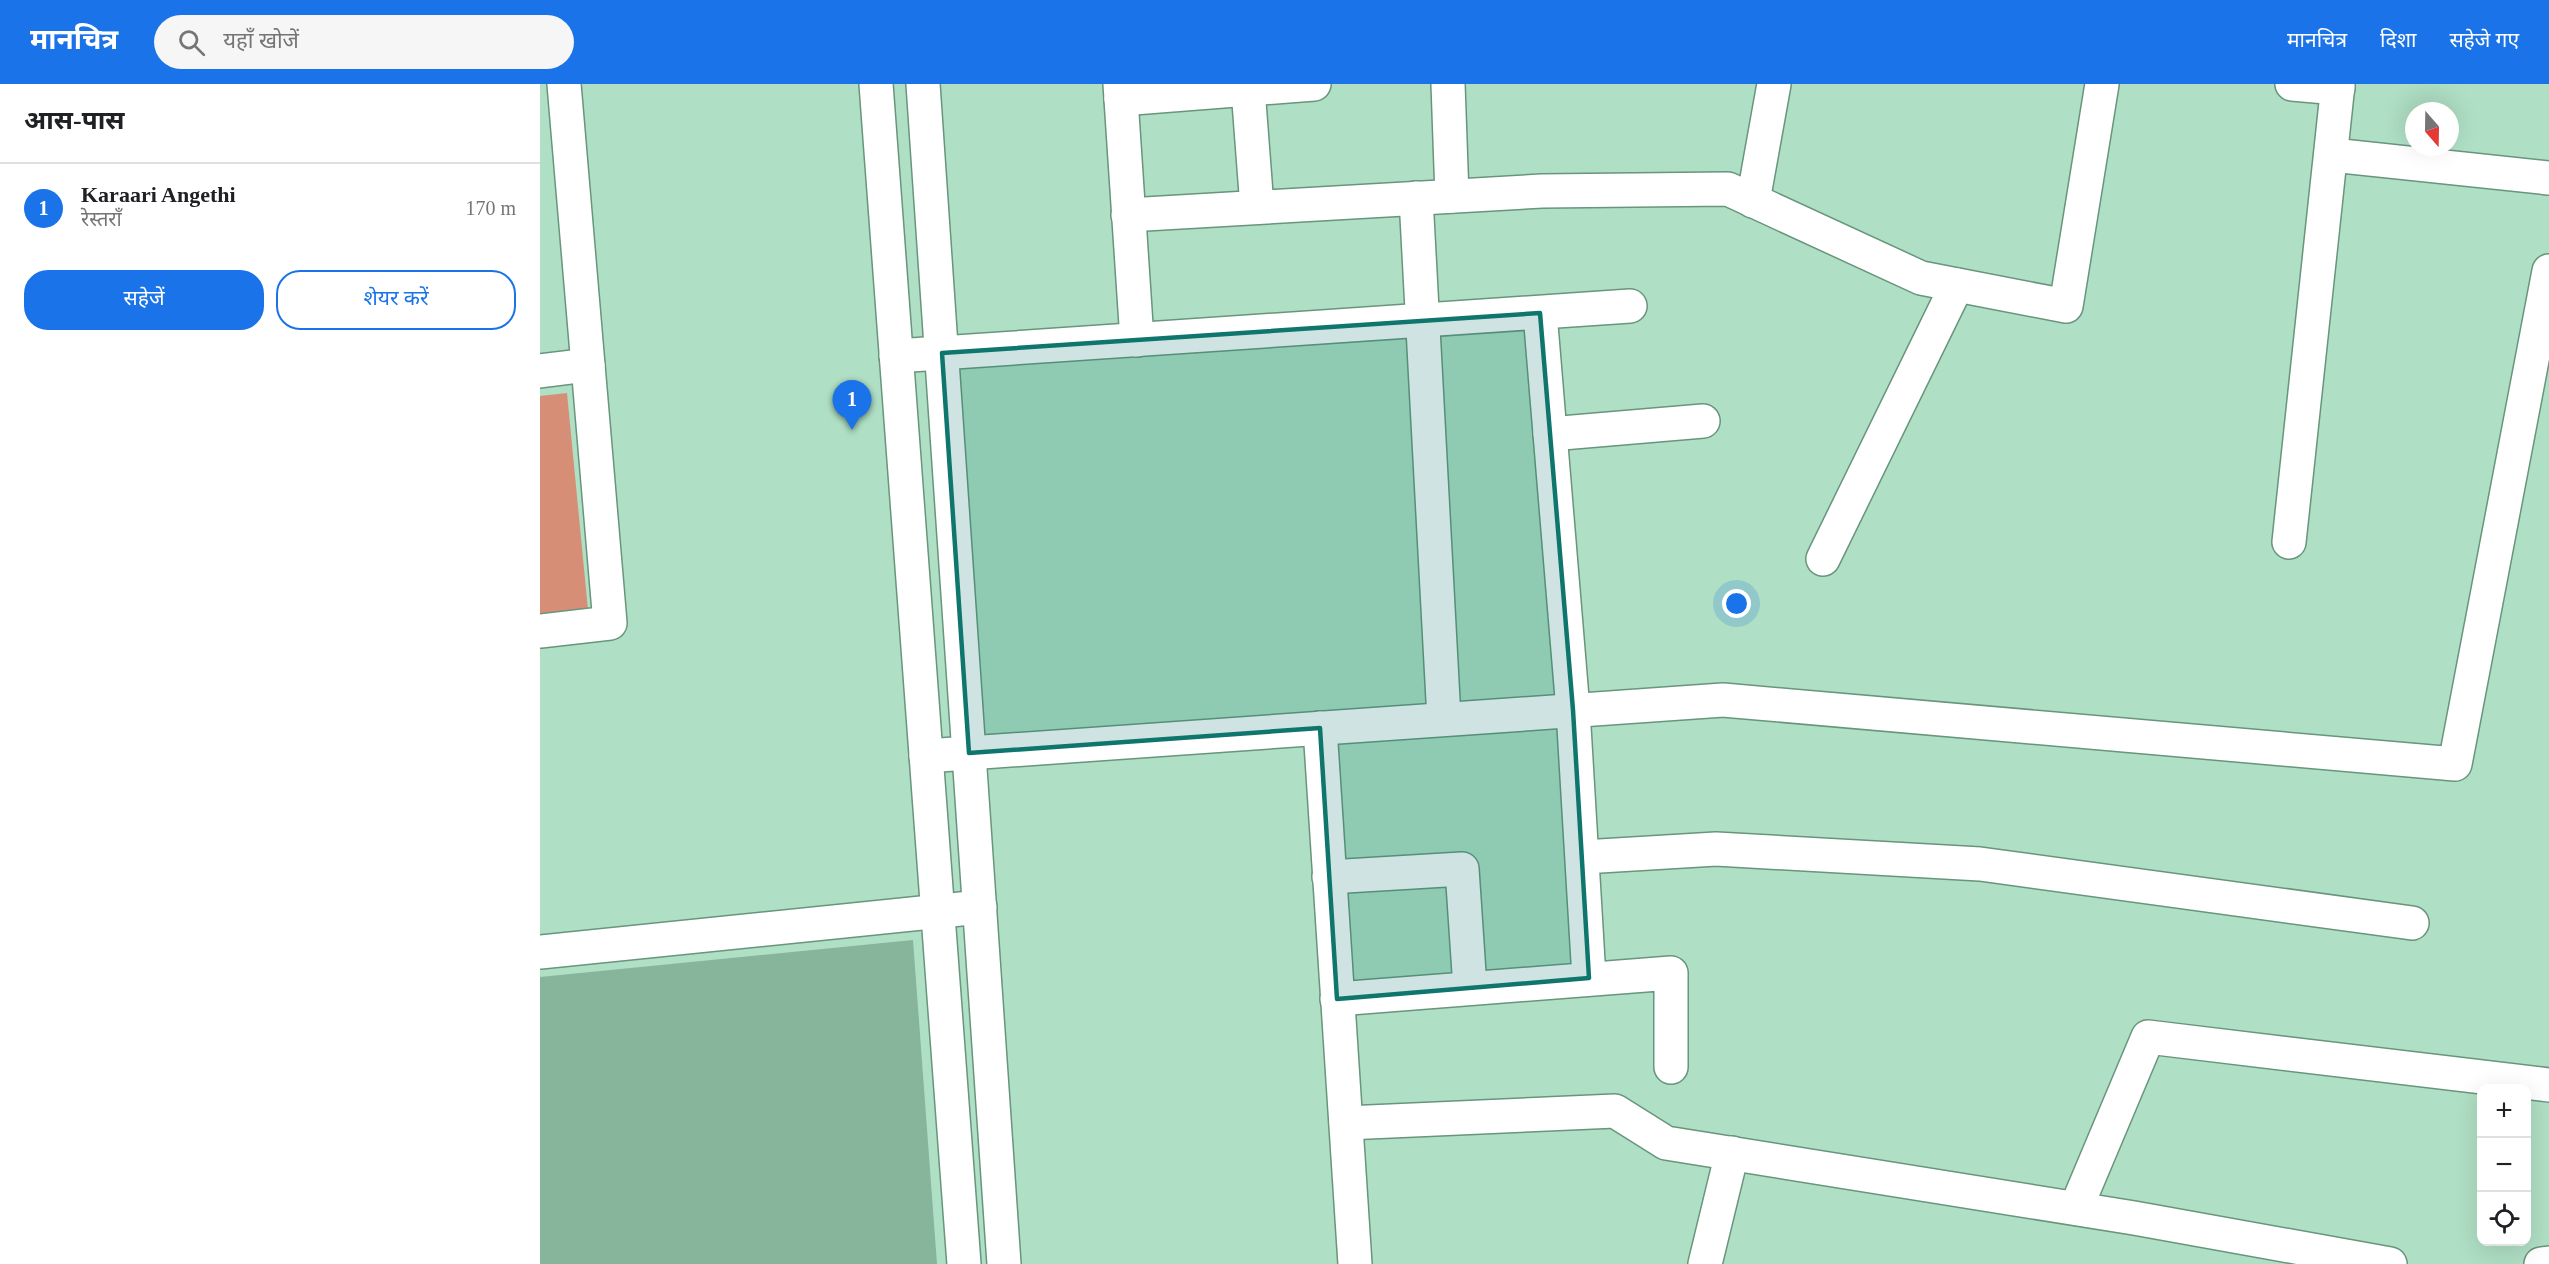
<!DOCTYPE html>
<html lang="hi">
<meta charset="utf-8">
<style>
body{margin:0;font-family:"Times New Roman","Noto Sans Devanagari",serif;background:#f6f6f6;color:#202124}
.controls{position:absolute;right:18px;bottom:18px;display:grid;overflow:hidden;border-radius:12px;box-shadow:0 6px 24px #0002}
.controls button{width:54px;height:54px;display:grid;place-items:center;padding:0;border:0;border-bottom:2px solid #e0e0e0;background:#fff;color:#202124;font:30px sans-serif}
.compass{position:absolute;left:1865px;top:18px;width:54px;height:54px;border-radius:50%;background:#fff;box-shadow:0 6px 24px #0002;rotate:160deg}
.you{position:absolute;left:1197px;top:520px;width:21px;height:21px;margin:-15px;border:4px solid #fff;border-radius:50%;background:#1a73e8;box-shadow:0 0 0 9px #1a73e833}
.badge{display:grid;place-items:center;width:39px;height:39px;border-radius:50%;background:#1a73e8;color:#fff;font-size:20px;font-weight:700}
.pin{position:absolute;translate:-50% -50px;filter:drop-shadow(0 2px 3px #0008)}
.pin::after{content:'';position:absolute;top:32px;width:21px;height:18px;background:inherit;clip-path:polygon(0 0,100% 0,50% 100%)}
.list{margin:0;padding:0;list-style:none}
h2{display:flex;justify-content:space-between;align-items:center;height:78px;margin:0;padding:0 24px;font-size:26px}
h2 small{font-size:20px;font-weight:400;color:#757577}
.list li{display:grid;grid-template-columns:39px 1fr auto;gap:18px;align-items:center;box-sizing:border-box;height:90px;padding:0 24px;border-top:2px solid #e0e0e0}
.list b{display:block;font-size:22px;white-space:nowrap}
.list p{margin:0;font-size:20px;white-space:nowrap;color:#757577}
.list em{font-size:20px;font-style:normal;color:#757577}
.actions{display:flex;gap:12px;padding:18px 24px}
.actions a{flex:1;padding:14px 0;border:2px solid #1a73e8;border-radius:24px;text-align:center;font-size:21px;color:#1a73e8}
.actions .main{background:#1a73e8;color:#fff}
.icon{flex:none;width:33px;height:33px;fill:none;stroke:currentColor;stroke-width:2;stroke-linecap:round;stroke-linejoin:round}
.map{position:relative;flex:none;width:2009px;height:1180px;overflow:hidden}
header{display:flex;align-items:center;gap:36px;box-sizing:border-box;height:84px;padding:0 30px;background:#1a73e8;color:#fff}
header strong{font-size:28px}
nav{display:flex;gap:33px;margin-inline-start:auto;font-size:21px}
.search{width:420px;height:54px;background:#f6f6f6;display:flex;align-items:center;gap:15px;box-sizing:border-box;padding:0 21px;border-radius:33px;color:#757577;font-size:22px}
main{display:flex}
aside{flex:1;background:#fff}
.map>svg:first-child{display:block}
.green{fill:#d68f76}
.building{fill:#87b59b}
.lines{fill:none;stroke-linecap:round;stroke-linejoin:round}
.street-casing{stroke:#68957c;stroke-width:36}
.secondary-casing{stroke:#68957c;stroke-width:36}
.street{stroke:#fff;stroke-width:33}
.secondary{stroke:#fff;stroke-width:33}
.marked{fill:#0f766e;fill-opacity:0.2;stroke:#0f766e;stroke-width:4.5;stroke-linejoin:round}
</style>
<header>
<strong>मानचित्र</strong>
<div class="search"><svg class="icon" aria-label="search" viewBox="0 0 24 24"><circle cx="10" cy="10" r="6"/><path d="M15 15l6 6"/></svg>यहाँ खोजें</div>
<nav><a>मानचित्र</a><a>दिशा</a><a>सहेजे गए</a></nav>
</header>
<main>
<aside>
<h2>आस-पास<small></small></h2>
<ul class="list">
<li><span class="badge">1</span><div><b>Karaari Angethi</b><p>रेस्तराँ</p></div><em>170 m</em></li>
</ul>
<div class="actions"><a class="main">सहेजें</a><a>शेयर करें</a></div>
</aside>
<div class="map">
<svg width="2009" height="1180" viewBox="0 0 2009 1180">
<rect width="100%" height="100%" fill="#afdfc4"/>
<path class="green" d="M27,309L48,526L0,530V312Z"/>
<path class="building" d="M373,856L397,1180H0V893Z"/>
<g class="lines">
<g class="street-casing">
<g id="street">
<path d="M580,0L597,256"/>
<path d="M908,0L912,112"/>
<path d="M1752,0L1798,4"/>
<path d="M708,5L717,123"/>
<path d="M581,15L774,0"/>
<path d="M1792,71L2009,94"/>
<path d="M876,114L904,635"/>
<path d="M1213,117L1234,0"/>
<path d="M588,131L1002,107L1188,105L1381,194L1526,222L1562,0"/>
<path d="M1000,229L1033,626L1049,894"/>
<path d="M356,272L1090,222"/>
<path d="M0,287L48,281"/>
<path d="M1010,350L1163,337"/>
<path d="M1749,458L1798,0"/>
<path d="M1283,475L1417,201"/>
<path d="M0,547L70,539L24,0"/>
<path d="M780,644L815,1180"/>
<path d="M386,672L1183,616L1915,680L2009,187"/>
<path d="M1043,773L1176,765L1440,780L1872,839"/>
<path d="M789,793L922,785L930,904"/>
<path d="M0,868L440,823"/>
<path d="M797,915L1131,889V983"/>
<path d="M806,1039L1075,1027L1126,1059L1594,1134L1850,1180"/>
<path d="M1536,1124L1608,953L2009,1001"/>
<path d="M1165,1180L1192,1069"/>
<path d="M2001,1180L2009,1179"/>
</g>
</g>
<g class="secondary-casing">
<g id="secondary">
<path d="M336,0L424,1180"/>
<path d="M383,0L464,1180"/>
</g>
</g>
<use href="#street" class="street"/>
<use href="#secondary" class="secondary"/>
</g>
<path class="marked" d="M1000,229L1033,626L1049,894L797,915L780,644L429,669L402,269Z"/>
</svg>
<div class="controls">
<button>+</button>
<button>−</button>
<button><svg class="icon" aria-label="locate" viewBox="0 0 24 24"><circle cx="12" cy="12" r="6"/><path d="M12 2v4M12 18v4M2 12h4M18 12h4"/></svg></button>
</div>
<svg class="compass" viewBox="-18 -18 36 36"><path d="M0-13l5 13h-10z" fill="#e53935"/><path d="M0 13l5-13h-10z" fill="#757577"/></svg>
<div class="you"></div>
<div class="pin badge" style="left:312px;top:346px">1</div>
</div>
</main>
